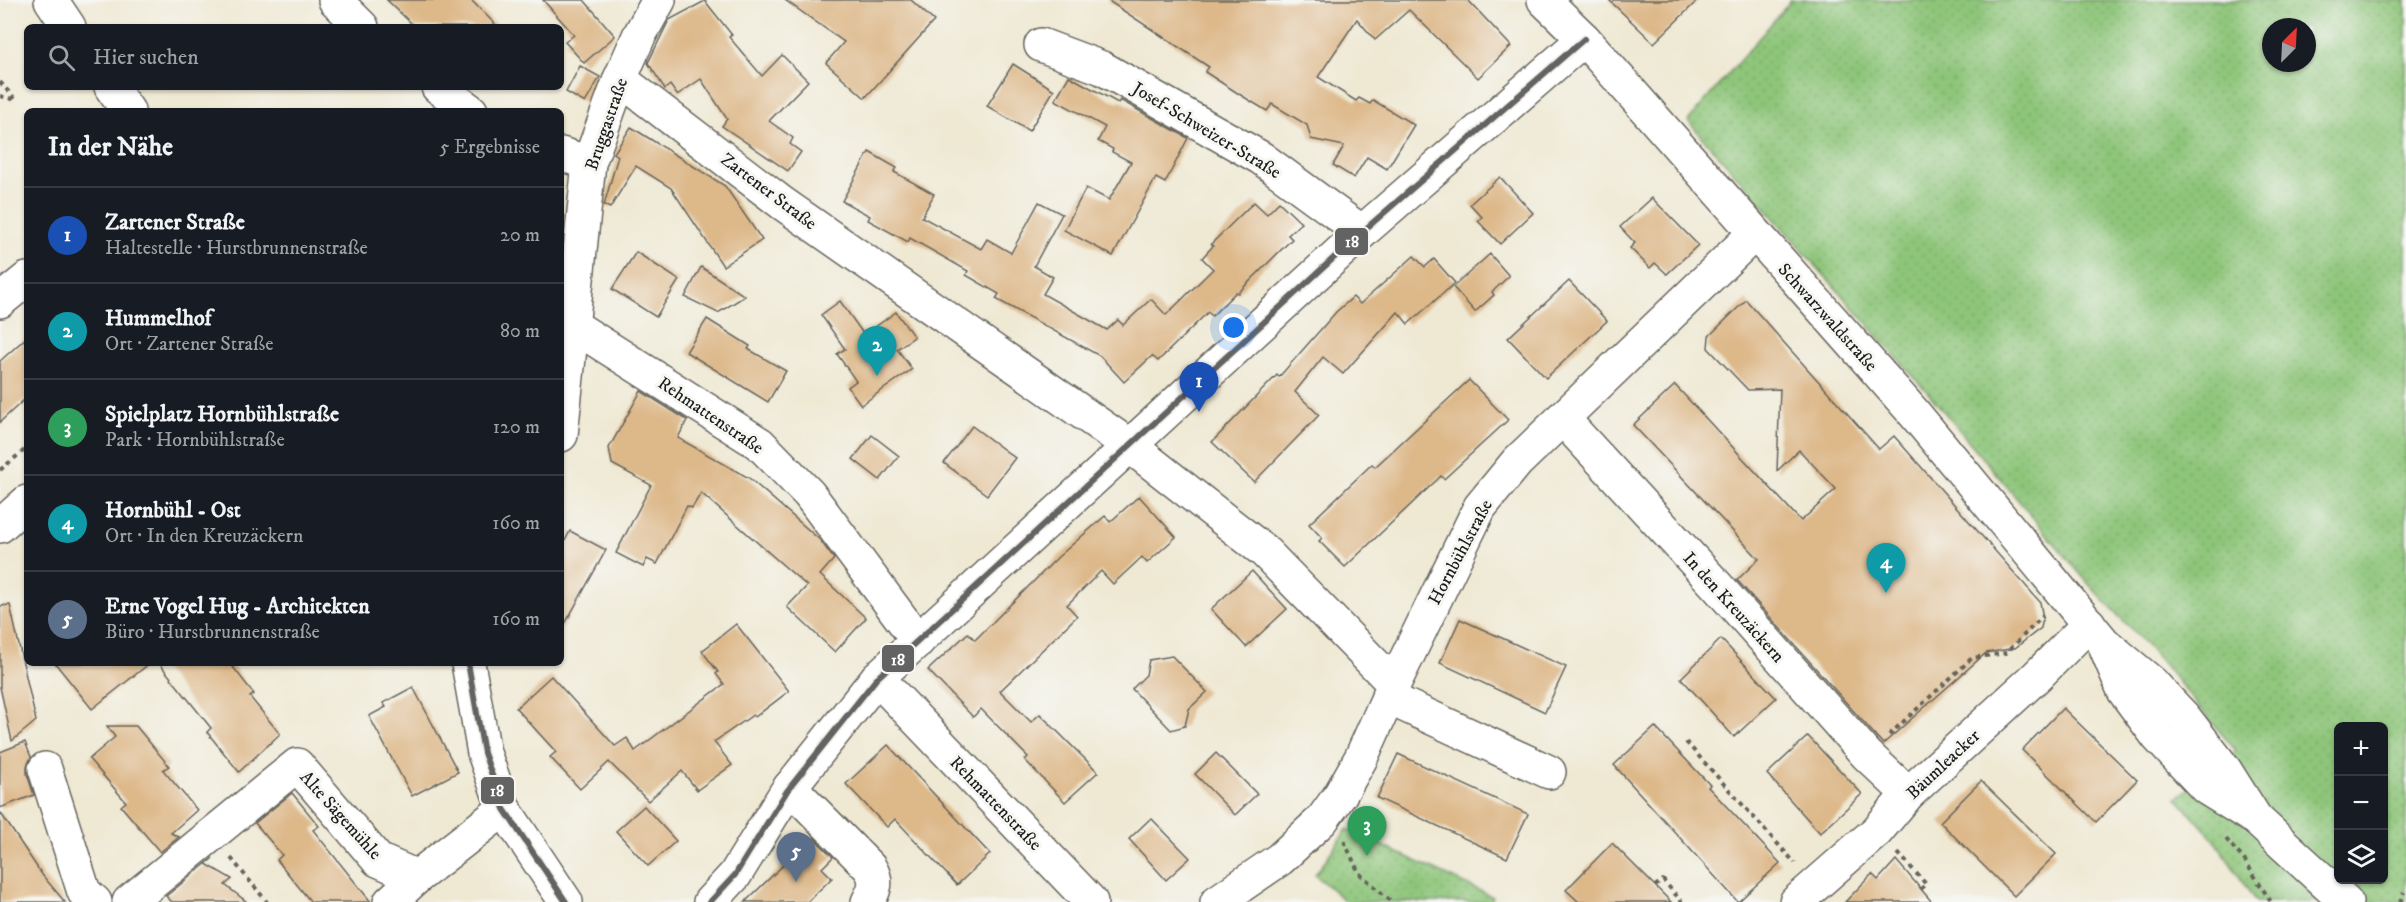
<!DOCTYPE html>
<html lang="de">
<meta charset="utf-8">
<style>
body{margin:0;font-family:"IM FELL DW Pica",serif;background:#242831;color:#f1f3f6}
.controls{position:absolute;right:18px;bottom:18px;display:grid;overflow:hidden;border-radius:9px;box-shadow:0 2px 4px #0004}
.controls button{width:54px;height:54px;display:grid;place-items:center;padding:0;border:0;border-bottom:2px solid #363941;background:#171b24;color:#f1f3f6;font:30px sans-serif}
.compass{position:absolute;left:2262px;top:18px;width:54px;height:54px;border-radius:50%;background:#171b24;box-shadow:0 2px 4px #0004;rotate:24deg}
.you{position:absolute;left:1234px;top:328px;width:21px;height:21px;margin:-15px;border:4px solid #fff;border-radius:50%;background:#1a73e8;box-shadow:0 0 0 9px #1a73e833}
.badge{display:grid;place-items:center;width:39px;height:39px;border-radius:50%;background:#d690ce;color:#fff;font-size:20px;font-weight:700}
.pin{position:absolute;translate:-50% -50px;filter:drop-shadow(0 2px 3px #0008)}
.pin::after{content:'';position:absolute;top:32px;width:21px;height:18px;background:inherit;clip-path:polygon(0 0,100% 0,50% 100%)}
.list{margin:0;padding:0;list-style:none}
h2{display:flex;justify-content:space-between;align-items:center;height:78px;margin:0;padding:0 24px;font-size:26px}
h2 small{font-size:20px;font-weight:400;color:#9ea1a6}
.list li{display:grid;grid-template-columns:39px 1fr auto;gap:18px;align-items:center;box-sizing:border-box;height:96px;padding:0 24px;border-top:2px solid #363941}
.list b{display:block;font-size:22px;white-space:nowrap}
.list p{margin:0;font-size:20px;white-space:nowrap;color:#9ea1a6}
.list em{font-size:20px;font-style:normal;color:#9ea1a6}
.icon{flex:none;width:33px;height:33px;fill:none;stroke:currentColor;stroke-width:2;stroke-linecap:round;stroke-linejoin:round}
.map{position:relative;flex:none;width:2406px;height:902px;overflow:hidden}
.search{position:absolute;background:#171b24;box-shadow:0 2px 4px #0004;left:24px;top:24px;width:540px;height:66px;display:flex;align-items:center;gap:15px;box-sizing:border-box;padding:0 21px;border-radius:9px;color:#9ea1a6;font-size:22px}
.panel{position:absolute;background:#171b24;box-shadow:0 2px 4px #0004;left:24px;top:108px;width:540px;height:558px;border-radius:9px}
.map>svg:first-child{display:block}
.grass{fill:url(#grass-dots);stroke:#54704a;stroke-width:1.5;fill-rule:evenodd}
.building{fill:#ddb889}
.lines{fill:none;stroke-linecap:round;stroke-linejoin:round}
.minor-casing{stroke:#66645c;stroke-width:36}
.major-casing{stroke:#66645c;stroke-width:36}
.path{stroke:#66645c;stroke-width:4;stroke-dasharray:4.5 4.5;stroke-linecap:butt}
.minor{stroke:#fff;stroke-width:33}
.major{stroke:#fff;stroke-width:33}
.bus-1-casing{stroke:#f6f6f2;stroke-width:10}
.bus-1{stroke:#646363;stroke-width:6}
.labels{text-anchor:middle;stroke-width:6;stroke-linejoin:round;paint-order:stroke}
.street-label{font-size:18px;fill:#1c1c1c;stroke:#f6f6f2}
.line-badge{stroke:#f6f6f2;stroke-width:2}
.badge-label{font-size:16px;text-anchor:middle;font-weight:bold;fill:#fff}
</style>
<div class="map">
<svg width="2406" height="902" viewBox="0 0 2406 902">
<defs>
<pattern id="grass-dots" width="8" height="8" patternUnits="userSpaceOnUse" patternTransform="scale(1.5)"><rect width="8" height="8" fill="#8dc579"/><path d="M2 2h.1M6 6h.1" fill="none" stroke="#79a968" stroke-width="1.8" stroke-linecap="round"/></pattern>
</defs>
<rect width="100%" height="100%" fill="#f6f6f2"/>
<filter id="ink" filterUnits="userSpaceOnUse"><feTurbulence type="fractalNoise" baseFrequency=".0167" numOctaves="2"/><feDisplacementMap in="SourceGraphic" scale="12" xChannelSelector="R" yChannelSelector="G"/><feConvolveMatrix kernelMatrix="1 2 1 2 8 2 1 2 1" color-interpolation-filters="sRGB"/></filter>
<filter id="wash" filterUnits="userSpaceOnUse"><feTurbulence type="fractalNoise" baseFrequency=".008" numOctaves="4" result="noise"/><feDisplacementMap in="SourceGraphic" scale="24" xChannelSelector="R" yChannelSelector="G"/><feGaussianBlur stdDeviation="1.35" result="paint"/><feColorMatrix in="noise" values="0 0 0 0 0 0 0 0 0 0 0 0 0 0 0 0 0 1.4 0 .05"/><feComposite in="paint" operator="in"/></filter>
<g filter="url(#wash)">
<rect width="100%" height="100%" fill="#efe9d4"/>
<g class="grass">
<path d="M1789,0H2406V902H2256L2217,843L2177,798L2236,751L2155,654L2092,588L1929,394L1688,121L1788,4ZM2271,27H2307V63H2271ZM2338,726H2384V880H2338Z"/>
<path d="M1347,829L1493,897L1491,902H1346L1315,875Z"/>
</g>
<g id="blocks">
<g class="building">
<path d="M387,0H471L498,27H415Z"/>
<path d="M543,0H584L615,36L584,63L565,42L574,35Z"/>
<path d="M785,0H911L934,21L865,98L826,63L844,42Z"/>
<path d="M1107,0H1468L1511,46L1478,78L1409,10L1375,40L1357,19L1318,77L1356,101L1359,98L1370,104L1373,100L1414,125L1387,169L1367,157L1354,178L1333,165L1344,146L1311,139L1307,125L1272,104L1267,111L1239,94L1205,72L1209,67Z"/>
<path d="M1609,0H1698L1654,43Z"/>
<path d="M705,1L732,35L729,37L762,76L782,55L808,81L769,121L793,138L790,144L801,152L788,171L722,126L727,119L701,79L677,95L670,85L665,89L648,63L669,20Z"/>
<path d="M1013,64L1054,90L1029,131L987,106Z"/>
<path d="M580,66L600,77L585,103L566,92Z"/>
<path d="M1069,76L1118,103L1120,100L1188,138L1165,183L1156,178L1113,256L1064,230L1086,188L1109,200L1131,162L1112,152L1113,149L1098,141L1105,127L1055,100Z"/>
<path d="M631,127L725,186L762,240L723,266L671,188L636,166L610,208L604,205L618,156L614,153Z"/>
<path d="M869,152L897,168L894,172L934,194L922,217L981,249L987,239L1011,253L1039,202L1062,214L1034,266L1053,277L1043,294L1107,330L1118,320L1123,325L1151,299L1166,315L1213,269L1202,258L1213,246L1211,244L1254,202L1267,214L1279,202L1301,223L1288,235L1292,239L1238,293L1236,292L1212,316L1208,312L1158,361L1152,356L1124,382L1100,356L996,299L999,294L966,275L968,271L910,238L908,242L868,220L870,216L842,201Z"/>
<path d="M1500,177L1533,213L1500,244L1478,221L1482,217L1470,204Z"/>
<path d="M1652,198L1698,245L1667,274L1655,263L1650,268L1630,248L1635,243L1620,227Z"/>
<path d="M636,252L679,280L656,317L612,289Z"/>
<path d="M1490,254L1509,276L1492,292L1494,295L1475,312L1453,287Z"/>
<path d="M1414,256L1425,267L1434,259L1455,283L1408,324L1398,312L1343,374L1323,357L1295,392L1319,415L1254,482L1212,442L1277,375L1279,377L1336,312L1353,297L1360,304Z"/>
<path d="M701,267L745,296L718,313L685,297Z"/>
<path d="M1569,281L1607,321L1546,378L1508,338Z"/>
<path d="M1746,300L1879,449L1894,436L2040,602L2043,618L2041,628L2015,648L1986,653L1883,744L1737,580L1759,559L1633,425L1675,385L1801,521L1836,489L1799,450L1777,471L1780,389L1748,390L1708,348L1709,336Z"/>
<path d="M840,301L864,335L896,312L914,337L897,349L912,369L861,405L848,387L856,381L837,354L845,349L821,315Z"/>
<path d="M707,319L750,346L748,349L786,371L768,402L686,352Z"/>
<path d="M27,337V397L0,422V361Z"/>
<path d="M1469,380L1508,420L1444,479L1441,476L1345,567L1319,541L1322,538L1309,524L1372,464L1375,467Z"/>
<path d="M641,391L687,420L678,438L749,478L820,540L834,559L820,575L866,618L835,652L787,607L807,586L701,493L692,508L687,506L657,564L647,559L643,567L616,553L651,485L612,464L609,448Z"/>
<path d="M972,426L1015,458L987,495L944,463Z"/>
<path d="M872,435L899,456L880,480L853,459Z"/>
<path d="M1139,496L1176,537L1147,563L1142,557L1113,584L1101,571L1067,605L1077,616L1000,691L1031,722L1040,714L1098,772L1065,802L1025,760L1028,757L981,709L973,717L928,670L968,633L975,640L1058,557L1105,516L1110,522Z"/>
<path d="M570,531L606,550L561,631V549Z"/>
<path d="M1252,571L1287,609L1246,647L1211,609Z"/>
<path d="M10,605L36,721L12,741L0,687V606Z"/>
<path d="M1460,619L1566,667L1545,712L1440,663Z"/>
<path d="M736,624L789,691L755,717L753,715L714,742L732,765L697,790L682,771L648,801L609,762L580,789L550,757L556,752L516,708L551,676L615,746L627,738L635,751L724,684L716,674L718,672L702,651Z"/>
<path d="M1721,639L1776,698L1734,737L1681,678Z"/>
<path d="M1172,656L1207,692L1189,709L1185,726L1171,730L1132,689L1146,675L1149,660Z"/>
<path d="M55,663H150L92,709Z"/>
<path d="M159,663H230L254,694L250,697L280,734L239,772L207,732L211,728Z"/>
<path d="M413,687L458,772L412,796L369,716L386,707L383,703Z"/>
<path d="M2063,708L2137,780L2096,822L2022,750Z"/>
<path d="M107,726H136L169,766L163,770L197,810L171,833L179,837L160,852L121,806L126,802L89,759L115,737Z"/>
<path d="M1655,727L1710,785L1708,787L1780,863L1738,902L1614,765Z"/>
<path d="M1808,736L1862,794L1820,833L1767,774Z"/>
<path d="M25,742L31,757L27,766V774L34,795L0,808V752Z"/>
<path d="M888,745L990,854L957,885L895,819L887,827L846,784Z"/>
<path d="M1216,753L1257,794L1235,815L1195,774Z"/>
<path d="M1398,754L1528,814L1507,858L1377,798Z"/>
<path d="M1981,781L2056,854L2014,896L1940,822Z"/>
<path d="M292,793L319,826L313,830L371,902H311L277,860L282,855L255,823Z"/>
<path d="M644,806L676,841L648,866L616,831Z"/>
<path d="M0,812L43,876L65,902H0Z"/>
<path d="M1151,818L1190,858L1166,880L1129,839Z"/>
<path d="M814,838L833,857L822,868L832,878L807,902H745L802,847L803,849Z"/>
<path d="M1612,843L1671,902H1579L1566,890Z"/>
<path d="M213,858L206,864L232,879L225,885L247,902H172L166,896Z"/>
<path d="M1896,860L1932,902H1845L1872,874L1878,880Z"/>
</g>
</g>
</g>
<g filter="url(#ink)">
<use href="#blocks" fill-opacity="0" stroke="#66645c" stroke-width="1.5"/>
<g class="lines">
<g class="minor-casing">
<g id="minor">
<path d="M51,0L69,27"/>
<path d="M335,0L362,27"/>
<path d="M1041,45L1102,68L1261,158L1362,232"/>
<path d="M620,79L782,203L1130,446L1264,551L1394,684"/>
<path d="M111,87L128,111"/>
<path d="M438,87L471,111"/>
<path d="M561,154L589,163"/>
<path d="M0,301L27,279"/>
<path d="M572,325L760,444L809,494L918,641"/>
<path d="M1562,418L1717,586L1867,755L1908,794"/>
<path d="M561,435L589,163L620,79L639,36L659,0"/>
<path d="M0,526L27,502"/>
<path d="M468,663L484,753L504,809L566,902"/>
<path d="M877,678L1091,902"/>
<path d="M1389,698L1549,772"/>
<path d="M45,769L84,892L95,902"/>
<path d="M790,787L870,868C878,881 875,889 868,902"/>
<path d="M129,902L297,765L378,860L417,877L504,809"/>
<path d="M390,902L417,877"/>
<path d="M710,902L735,875L787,791L877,678L1362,232L1584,39"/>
<path d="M1217,902L1280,859L1322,820L1340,795L1361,758L1394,684L1480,507L1517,462L1754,234"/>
<path d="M1796,902L1877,831L1908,794L2036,677L2089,624"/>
</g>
</g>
<g class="major-casing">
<g id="major">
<path d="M1544,0L1584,39L1914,413L2104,643L2152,683L2184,717L2225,770L2256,819"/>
<path d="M2106,648L2124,691L2158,737L2206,788L2256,819L2346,902"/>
</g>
</g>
<g class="path">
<path d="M0,82L16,100"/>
<path d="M0,96L16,100"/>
<path d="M0,470L27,448"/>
<path d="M1889,735L1972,658L2006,653L2043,616"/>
<path d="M1686,742L1795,863"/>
<path d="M2226,839L2245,861L2271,902"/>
<path d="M1344,841L1359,873L1392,902"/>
<path d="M1898,853L1926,884L1921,889"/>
<path d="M231,858L267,902"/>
<path d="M1655,886L1663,880L1682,902"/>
<path d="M2400,902L2404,892"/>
</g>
<use href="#minor" class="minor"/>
<use href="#major" class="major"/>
<g class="bus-1-casing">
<g id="bus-1">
<path d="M468,663L484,753L504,809L566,902"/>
<path d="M710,902L735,875L787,791L877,678L1362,232L1584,39"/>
</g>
</g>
<use href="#bus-1" class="bus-1"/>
</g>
</g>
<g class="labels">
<g class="street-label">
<text transform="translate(606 124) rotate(-71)" y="6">Bruggastraße</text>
<text transform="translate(1207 130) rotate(31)" y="6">Josef-Schweizer-Straße</text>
<text transform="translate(769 191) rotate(37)" y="6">Zartener Straße</text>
<text transform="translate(1828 317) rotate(48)" y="6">Schwarzwaldstraße</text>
<text transform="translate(711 415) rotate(34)" y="6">Rehmattenstraße</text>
<text transform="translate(1460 552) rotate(-62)" y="6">Hornbühlstraße</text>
<text transform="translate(1734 607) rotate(48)" y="6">In den Kreuzäckern</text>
<text transform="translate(1943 764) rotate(-43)" y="6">Bäumleacker</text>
<text transform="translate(996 803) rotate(46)" y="6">Rehmattenstraße</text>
<text transform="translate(341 815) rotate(48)" y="6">Alte Sägemühle</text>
</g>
</g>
<g class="line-badge">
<rect x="1334" y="227" width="35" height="29" rx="6" fill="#646363"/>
<rect x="881" y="644" width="34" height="29" rx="6" fill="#646363"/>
<rect x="480" y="776" width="35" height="29" rx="6" fill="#646363"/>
</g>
<g class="badge-label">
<text x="1352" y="247">18</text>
<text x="898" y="665">18</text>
<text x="497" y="796">18</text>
</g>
</svg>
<div class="controls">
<button>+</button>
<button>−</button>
<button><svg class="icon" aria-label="layers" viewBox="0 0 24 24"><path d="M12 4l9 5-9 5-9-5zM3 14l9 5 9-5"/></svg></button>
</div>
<svg class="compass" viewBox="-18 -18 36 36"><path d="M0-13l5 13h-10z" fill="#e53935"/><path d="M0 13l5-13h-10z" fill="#9ea1a6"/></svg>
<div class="you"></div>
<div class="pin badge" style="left:1199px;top:412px;background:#1a4fb4">1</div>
<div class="pin badge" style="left:877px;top:376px;background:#0f9aa8">2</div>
<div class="pin badge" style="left:1367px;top:856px;background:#2e9e5b">3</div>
<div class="pin badge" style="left:1886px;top:593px;background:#0f9aa8">4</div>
<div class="pin badge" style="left:796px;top:882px;background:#5c6f8a">5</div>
<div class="search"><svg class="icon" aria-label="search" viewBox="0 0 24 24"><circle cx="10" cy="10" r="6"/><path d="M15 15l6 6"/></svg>Hier suchen</div>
<section class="panel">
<h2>In der Nähe<small>5 Ergebnisse</small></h2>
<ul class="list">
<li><span class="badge" style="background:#1a4fb4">1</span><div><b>Zartener Straße</b><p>Haltestelle · Hurstbrunnenstraße</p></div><em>20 m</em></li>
<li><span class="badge" style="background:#0f9aa8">2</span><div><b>Hummelhof</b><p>Ort · Zartener Straße</p></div><em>80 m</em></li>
<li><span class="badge" style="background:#2e9e5b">3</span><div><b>Spielplatz Hornbühlstraße</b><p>Park · Hornbühlstraße</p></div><em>120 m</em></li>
<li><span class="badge" style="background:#0f9aa8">4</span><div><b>Hornbühl - Ost</b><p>Ort · In den Kreuzäckern</p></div><em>160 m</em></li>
<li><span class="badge" style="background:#5c6f8a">5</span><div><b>Erne Vogel Hug - Architekten</b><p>Büro · Hurstbrunnenstraße</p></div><em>160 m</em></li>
</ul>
</section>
</div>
